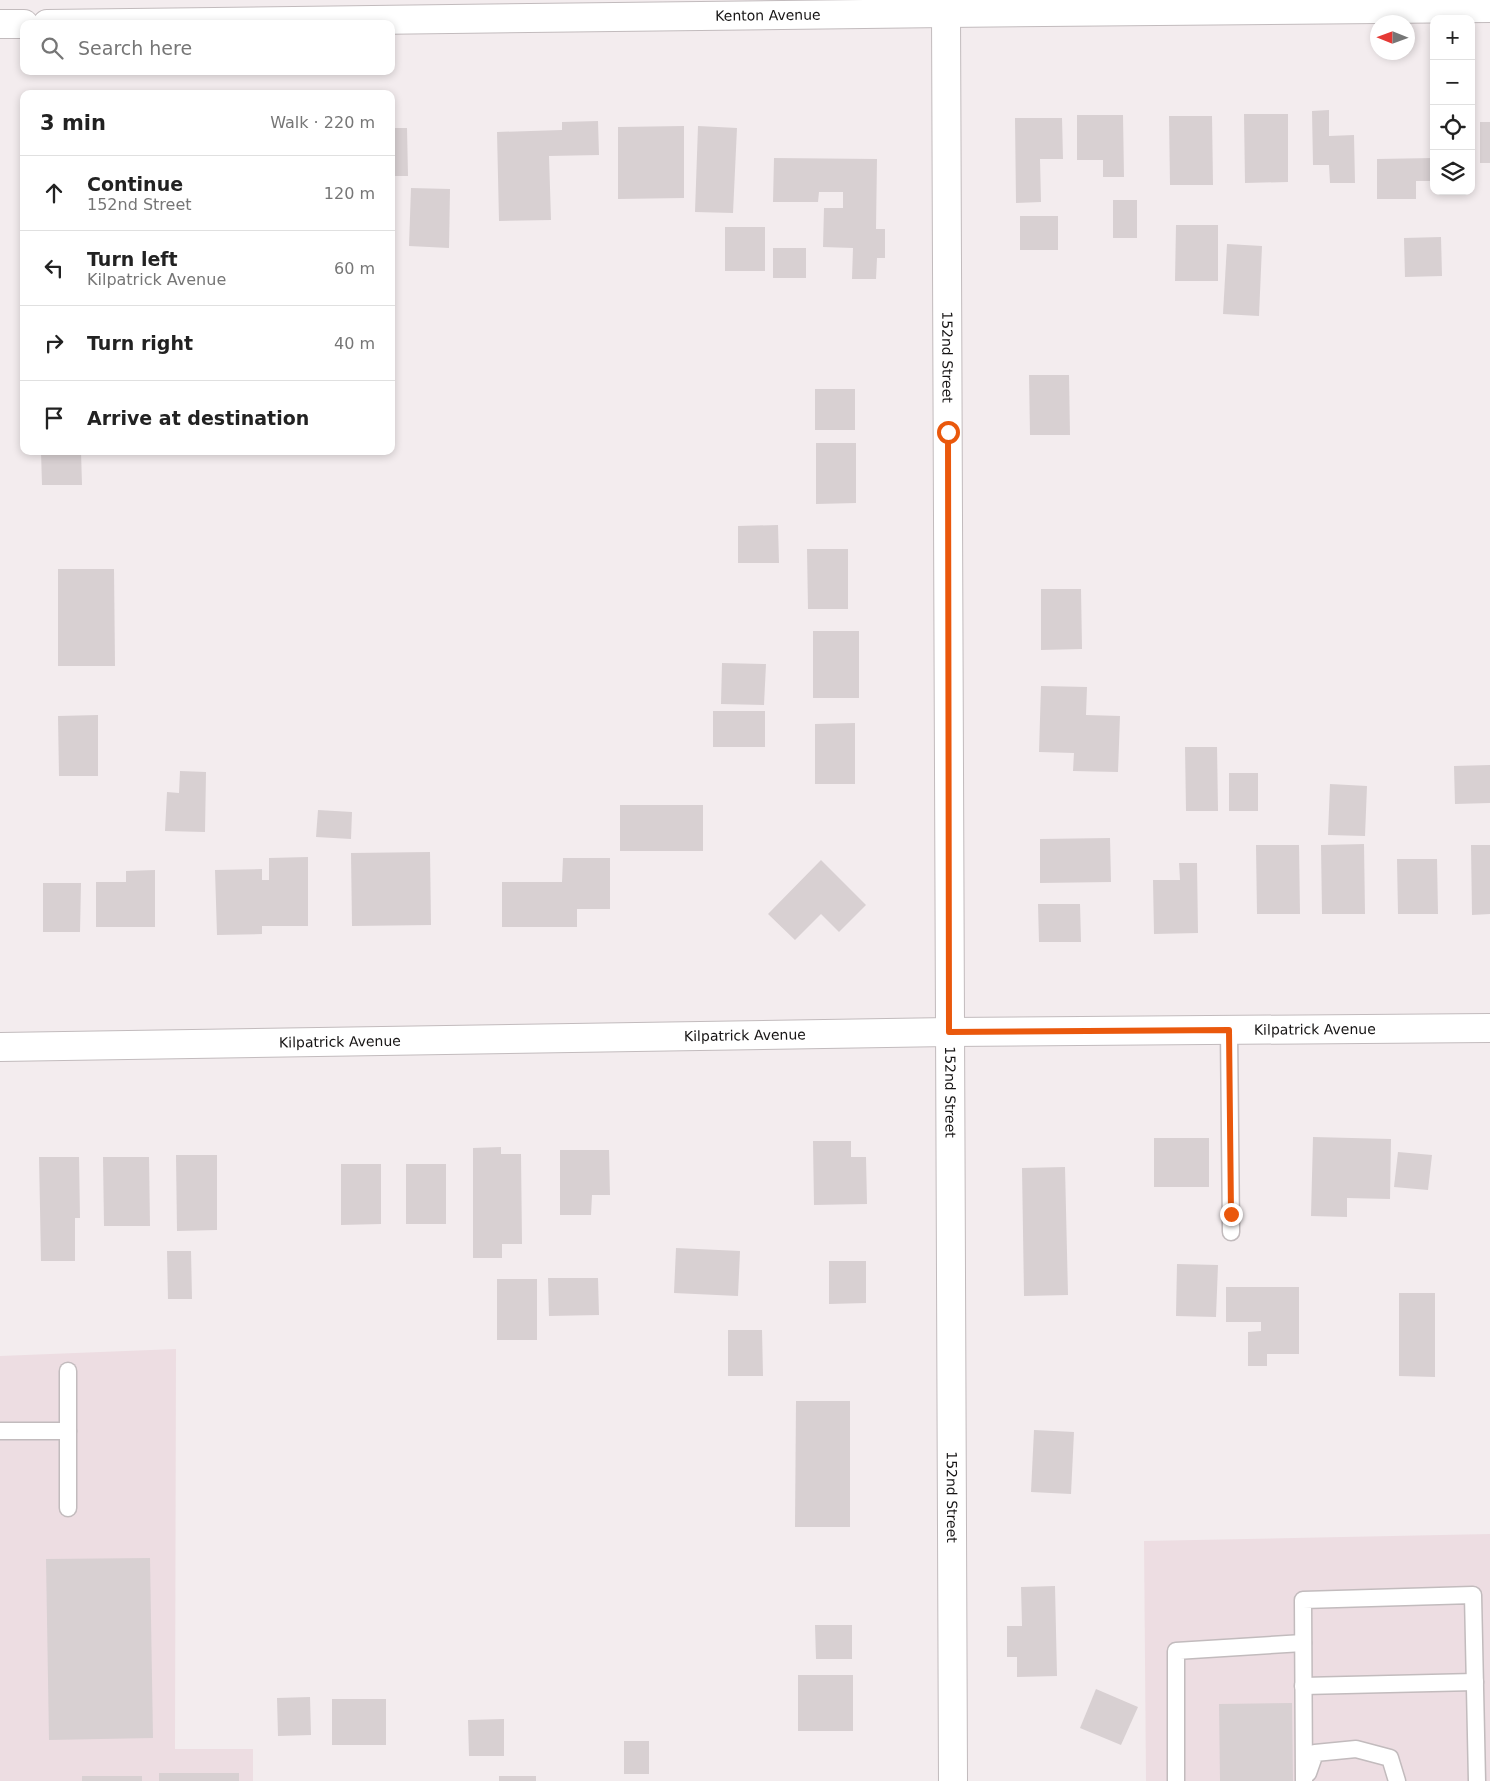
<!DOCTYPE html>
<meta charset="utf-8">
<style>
body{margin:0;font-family:"DejaVu Sans",sans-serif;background:#f2f2f2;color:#222}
.controls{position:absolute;right:15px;top:15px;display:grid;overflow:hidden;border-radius:10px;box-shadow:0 2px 8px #0003}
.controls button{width:45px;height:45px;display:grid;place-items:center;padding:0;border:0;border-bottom:1px solid #e0e0e0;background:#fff;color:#222;font:25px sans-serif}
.compass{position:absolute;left:1370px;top:15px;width:45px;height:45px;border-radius:50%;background:#fff;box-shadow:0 2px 8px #0003;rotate:271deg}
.stop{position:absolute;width:15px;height:15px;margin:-11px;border:4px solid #ea580c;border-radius:50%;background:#fff}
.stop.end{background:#ea580c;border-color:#fff;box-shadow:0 1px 5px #0008}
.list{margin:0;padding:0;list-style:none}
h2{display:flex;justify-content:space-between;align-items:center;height:65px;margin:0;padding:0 20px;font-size:21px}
h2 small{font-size:16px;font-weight:400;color:#767676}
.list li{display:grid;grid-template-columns:32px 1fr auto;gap:15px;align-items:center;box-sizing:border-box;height:75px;padding:0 20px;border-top:1px solid #e0e0e0}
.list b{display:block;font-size:19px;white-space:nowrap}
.list p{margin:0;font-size:16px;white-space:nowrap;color:#767676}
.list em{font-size:16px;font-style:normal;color:#767676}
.icon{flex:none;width:28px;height:28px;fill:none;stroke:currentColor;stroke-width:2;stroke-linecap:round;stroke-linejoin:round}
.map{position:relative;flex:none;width:1490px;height:1781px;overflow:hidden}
.search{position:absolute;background:#fff;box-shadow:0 2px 8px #0003;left:20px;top:20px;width:375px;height:55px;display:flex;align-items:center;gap:12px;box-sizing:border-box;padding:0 18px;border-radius:10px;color:#767676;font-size:19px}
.panel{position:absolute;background:#fff;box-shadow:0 2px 8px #0003;left:20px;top:90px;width:375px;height:365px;border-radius:10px}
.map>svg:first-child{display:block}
.built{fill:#eddde2}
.building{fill:#d8d0d2}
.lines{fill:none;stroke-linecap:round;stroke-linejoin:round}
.lane-casing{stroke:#c2bbbd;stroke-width:19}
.street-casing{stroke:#c2bbbd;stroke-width:30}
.lane{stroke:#fff;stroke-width:16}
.street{stroke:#fff;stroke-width:28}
.route{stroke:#ea580c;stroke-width:6}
.labels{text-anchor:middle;stroke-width:4.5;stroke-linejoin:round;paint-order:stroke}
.street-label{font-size:14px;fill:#161414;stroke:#f3ecee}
</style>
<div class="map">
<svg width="1490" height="1781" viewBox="0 0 1490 1781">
<rect width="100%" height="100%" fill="#f3ecee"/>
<g class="built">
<path d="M176,1349L175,1749H253V1781H0V1356Z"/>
<path d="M1490,1534V1781H1146L1144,1541Z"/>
</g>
<g class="building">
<path d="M1329,110V136L1354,135L1355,183H1330L1329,165H1313L1312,111Z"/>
<path d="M1244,114H1288V182L1245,183Z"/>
<path d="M1077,115H1123L1124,177H1103V160H1077Z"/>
<path d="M1169,116H1212L1213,185H1170Z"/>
<path d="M1015,118H1062L1063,159H1040L1041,202L1016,203Z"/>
<path d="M598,121L599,155L549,156L551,220L499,221L497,132L562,130V122Z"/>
<rect x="1480" y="122" width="10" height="41"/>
<path d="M684,126V198L618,199V127Z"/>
<path d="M698,126L737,128L733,213L695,212Z"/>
<path d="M391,128H407L408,176H391Z"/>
<path d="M774,158L877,159L876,229H885V258H877L876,279H852L853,248L823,247L824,208H843V192H819L818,202H773Z"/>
<path d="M1433,158V181H1416V199H1377V159Z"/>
<path d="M411,188L450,189L449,248L409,246Z"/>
<rect x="1113" y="200" width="24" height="38"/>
<rect x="1020" y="216" width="38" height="34"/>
<path d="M1176,225H1218V281H1175Z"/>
<rect x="725" y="227" width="40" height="44"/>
<path d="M1441,237L1442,276L1405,277L1404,238Z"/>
<path d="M1227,244L1262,246L1259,316L1223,314Z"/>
<rect x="773" y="248" width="33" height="30"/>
<path d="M1029,375H1069L1070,435H1030Z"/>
<rect x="815" y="389" width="40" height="41"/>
<path d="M816,443H856V503L816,504Z"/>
<path d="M41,451H81L82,485H42Z"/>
<path d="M778,525L779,563H738V526Z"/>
<path d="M807,549H848V609H808Z"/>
<path d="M58,569H114L115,666H58Z"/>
<path d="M1041,589H1081L1082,649L1041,650Z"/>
<rect x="813" y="631" width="46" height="67"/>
<path d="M722,663L766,664L764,705L721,704Z"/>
<path d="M1041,686L1087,687L1086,715L1120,716L1118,772L1073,771L1074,753L1039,752Z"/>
<rect x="713" y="711" width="52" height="36"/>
<path d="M98,715V776H59L58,716Z"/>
<path d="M855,723V784H815V724Z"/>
<path d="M1185,747H1217L1218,811H1186Z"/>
<path d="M1490,765V803L1455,804L1454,766Z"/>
<path d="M180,771L206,772L205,832L165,831L167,792L179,793Z"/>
<rect x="1229" y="773" width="29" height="38"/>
<path d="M1330,784L1367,786L1365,836L1328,835Z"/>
<rect x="620" y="805" width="83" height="46"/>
<path d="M318,810L352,812L351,839L316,837Z"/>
<path d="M1110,838L1111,882L1040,883V839Z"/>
<path d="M1364,844L1365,914H1322L1321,845Z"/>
<path d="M1256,845H1299L1300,914H1257Z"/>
<path d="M1471,845H1490V914L1472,915Z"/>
<path d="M430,852L431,925L352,926L351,853Z"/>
<path d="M308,857V926H262V934L217,935L215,870L262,869V880H269V858Z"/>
<path d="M563,858H610V909H577V927H502V882H562Z"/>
<path d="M1397,859H1437L1438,914H1398Z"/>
<path d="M821,860L866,905L839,932L821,914L795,940L768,914Z"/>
<path d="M1179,863H1197L1198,933L1154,934L1153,880H1180Z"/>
<path d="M155,870V927H96V882H126V871Z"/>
<path d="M43,883H81L80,932H43Z"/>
<path d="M1038,904H1080L1081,942H1039Z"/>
<path d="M1313,1137L1391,1139L1390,1199L1347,1198V1217L1311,1216Z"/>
<rect x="1154" y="1138" width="55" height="49"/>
<path d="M813,1141H851V1157H866L867,1204L814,1205Z"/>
<path d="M501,1147V1154H521L522,1244H502V1258H473V1148Z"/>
<path d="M560,1150H609L610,1195H592L591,1215H560Z"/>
<path d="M1398,1152L1432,1155L1428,1190L1394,1187Z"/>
<path d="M176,1155H217V1230L177,1231Z"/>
<path d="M39,1157H79L80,1218H75V1261H41Z"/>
<path d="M103,1157H149L150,1226H104Z"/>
<path d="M341,1164H381V1224L341,1225Z"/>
<rect x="406" y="1164" width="40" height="60"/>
<path d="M1065,1167L1068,1295L1024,1296L1022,1168Z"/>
<path d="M676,1248L740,1251L738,1296L674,1293Z"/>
<path d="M167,1251H191L192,1299H168Z"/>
<path d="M829,1261H866V1303L829,1304Z"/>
<path d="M1177,1264L1218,1265L1216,1317L1176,1316Z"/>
<path d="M548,1278H598L599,1315L549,1316Z"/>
<rect x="497" y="1279" width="40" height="61"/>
<path d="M1226,1287H1299V1354H1267V1366H1248V1332L1261,1331V1322H1226Z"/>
<path d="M1399,1293H1435V1377L1399,1376Z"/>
<path d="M728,1330H762L763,1376H728Z"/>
<path d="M796,1401H850V1527H795Z"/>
<path d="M1034,1430L1074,1432L1071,1494L1031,1492Z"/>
<path d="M150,1558L153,1738L49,1740L46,1559Z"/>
<path d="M1055,1586L1057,1676L1017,1677V1657H1007V1626H1022L1021,1587Z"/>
<path d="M815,1625H852V1659H816Z"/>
<rect x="798" y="1675" width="55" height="56"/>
<path d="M1096,1689L1138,1707L1121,1745L1080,1728Z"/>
<path d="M310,1697L311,1735L278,1736L277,1698Z"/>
<rect x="332" y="1699" width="54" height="46"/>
<path d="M1292,1703L1293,1781H1220L1219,1704Z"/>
<path d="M504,1719V1756H469L468,1720Z"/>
<rect x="624" y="1741" width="25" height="33"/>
<rect x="159" y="1773" width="80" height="8"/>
<rect x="82" y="1776" width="60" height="5"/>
<rect x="499" y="1776" width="37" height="5"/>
</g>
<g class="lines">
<g class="lane-casing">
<g id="lane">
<path d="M1229,1030L1231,1232"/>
<path d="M68,1371V1508"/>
<path d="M0,1431H68"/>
<path d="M1303,1686L1475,1682"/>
<path d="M1308,1773L1315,1753L1356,1749L1390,1758L1397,1781"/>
<path d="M1176,1781V1651L1303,1643"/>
<path d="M1304,1781L1303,1600L1473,1595L1477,1781"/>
</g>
</g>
<g class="street-casing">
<g id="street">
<path id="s1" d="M946,13L953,1781"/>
<path d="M0,24H24"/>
<path id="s2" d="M47,24L946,13L1490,8"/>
<path id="s3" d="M0,1047L949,1032L1490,1028"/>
</g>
</g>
<use href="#lane" class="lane"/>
<use href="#street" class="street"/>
</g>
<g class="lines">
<path class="route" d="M948,432L949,1032L1229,1030L1231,1214"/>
</g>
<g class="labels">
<g class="street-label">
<text dy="5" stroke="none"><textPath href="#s2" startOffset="721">Kenton Avenue</textPath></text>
<text dy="5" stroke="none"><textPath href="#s1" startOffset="344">152nd Street</textPath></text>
<text dy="5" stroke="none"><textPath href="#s3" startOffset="1315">Kilpatrick Avenue</textPath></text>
<text dy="5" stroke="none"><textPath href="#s3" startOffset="745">Kilpatrick Avenue</textPath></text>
<text dy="5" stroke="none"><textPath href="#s3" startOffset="340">Kilpatrick Avenue</textPath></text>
<text dy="5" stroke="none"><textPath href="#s1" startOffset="1079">152nd Street</textPath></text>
<text dy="5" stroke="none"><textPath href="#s1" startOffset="1484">152nd Street</textPath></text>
</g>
</g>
</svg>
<div class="controls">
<button>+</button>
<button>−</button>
<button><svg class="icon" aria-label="locate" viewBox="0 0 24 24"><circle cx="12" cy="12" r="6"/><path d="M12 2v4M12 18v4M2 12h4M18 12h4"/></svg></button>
<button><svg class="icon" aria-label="layers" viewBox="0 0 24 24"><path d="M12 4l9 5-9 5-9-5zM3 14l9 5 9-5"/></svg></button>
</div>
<svg class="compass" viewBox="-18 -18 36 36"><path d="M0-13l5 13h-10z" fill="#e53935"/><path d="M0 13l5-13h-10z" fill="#767676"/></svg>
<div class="stop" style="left:948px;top:432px"></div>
<div class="stop end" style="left:1231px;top:1214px"></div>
<div class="search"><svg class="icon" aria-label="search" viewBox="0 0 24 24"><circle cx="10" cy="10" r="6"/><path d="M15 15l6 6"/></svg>Search here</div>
<section class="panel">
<h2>3 min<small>Walk · 220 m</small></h2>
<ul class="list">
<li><svg class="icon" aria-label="ahead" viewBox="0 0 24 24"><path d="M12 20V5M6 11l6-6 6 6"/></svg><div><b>Continue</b><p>152nd Street</p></div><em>120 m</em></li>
<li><svg class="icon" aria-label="left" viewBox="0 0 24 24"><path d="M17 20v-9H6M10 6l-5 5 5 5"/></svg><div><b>Turn left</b><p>Kilpatrick Avenue</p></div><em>60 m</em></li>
<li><svg class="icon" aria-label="right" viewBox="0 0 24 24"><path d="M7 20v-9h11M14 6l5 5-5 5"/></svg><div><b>Turn right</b></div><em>40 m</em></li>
<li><svg class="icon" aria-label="arrive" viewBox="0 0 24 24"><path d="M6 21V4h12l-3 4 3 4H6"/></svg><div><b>Arrive at destination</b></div></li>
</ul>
</section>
</div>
